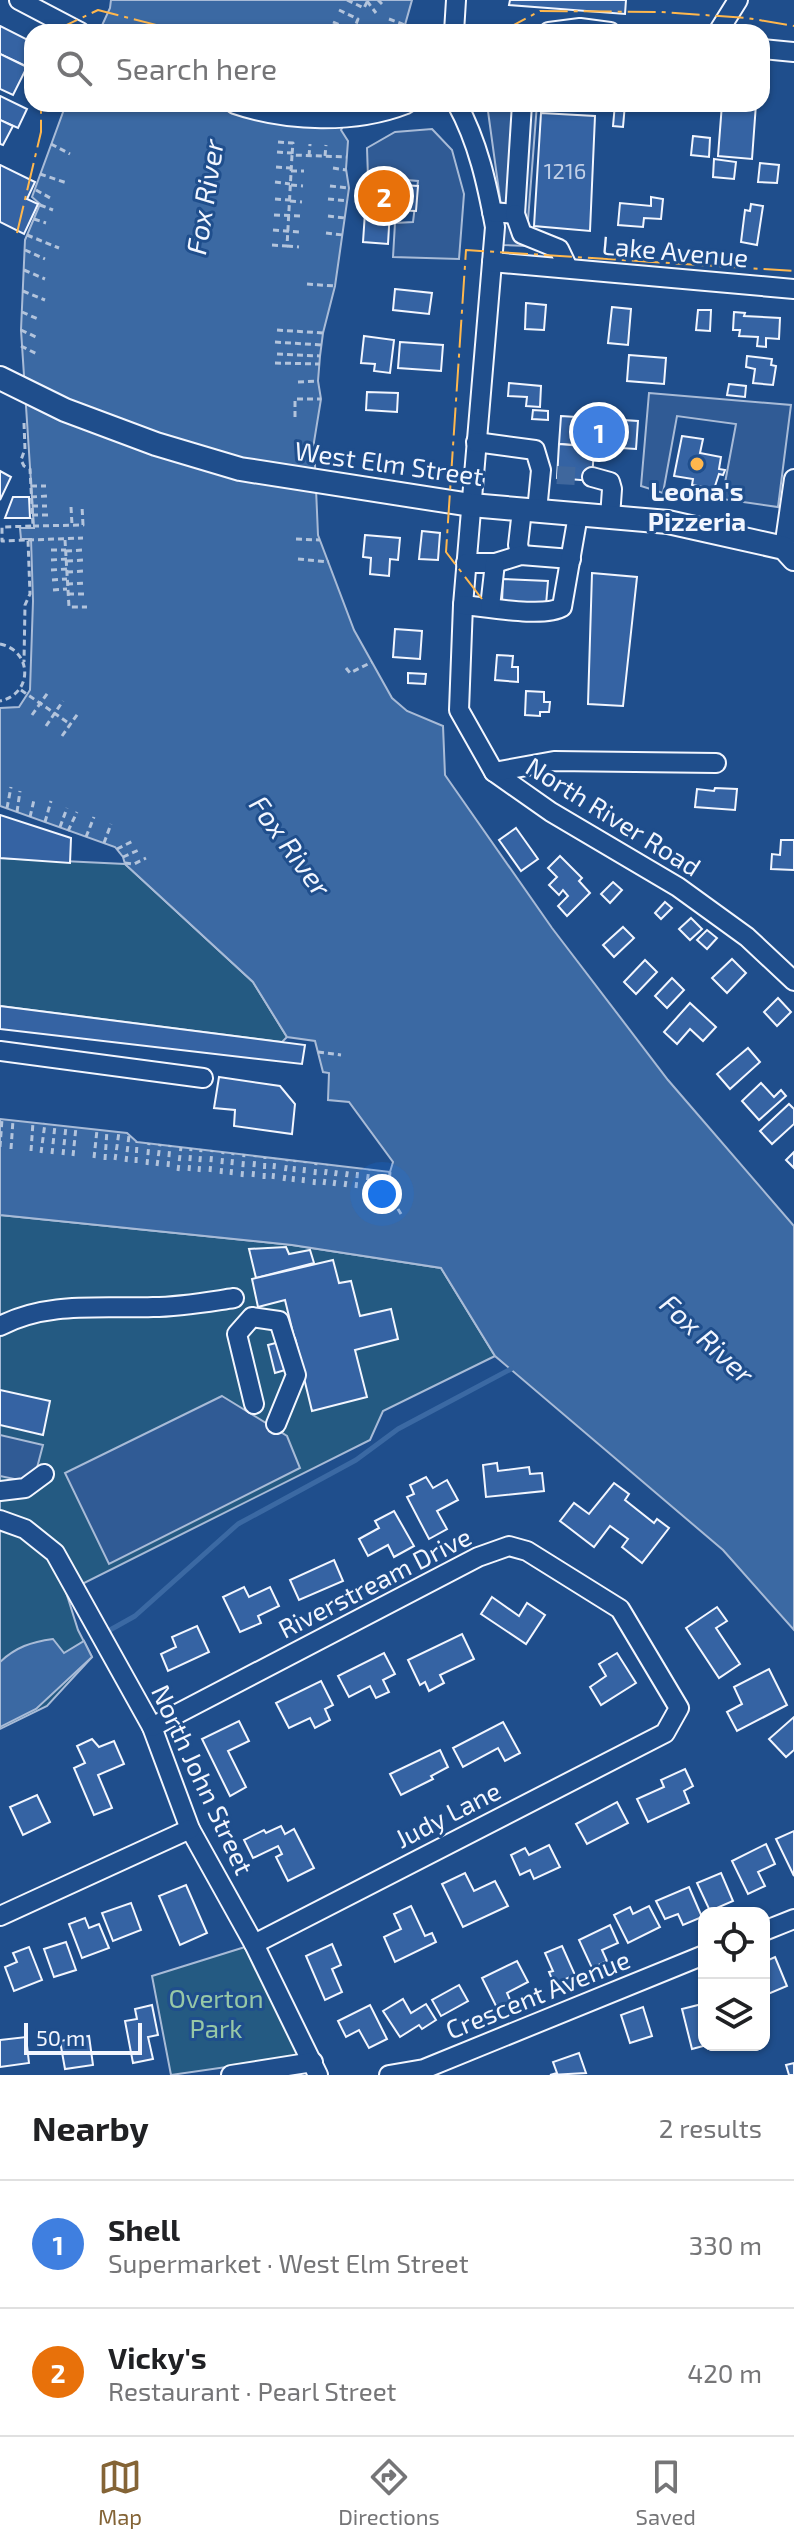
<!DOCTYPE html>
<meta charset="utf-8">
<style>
body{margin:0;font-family:"Exo 2",sans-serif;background:#f2f2f2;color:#202124}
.controls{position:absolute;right:24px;bottom:24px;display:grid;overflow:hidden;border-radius:16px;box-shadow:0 2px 6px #0004}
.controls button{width:72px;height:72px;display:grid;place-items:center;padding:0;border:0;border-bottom:2px solid #e0e0e0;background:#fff;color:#202124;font:40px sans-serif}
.scale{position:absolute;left:24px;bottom:20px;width:118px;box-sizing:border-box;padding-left:8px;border:4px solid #f2f6ff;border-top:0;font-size:22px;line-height:28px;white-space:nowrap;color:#f2f6ff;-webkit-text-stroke:6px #1f4e8c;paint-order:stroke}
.you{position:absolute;left:382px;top:1194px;width:28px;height:28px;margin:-20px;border:6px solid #fff;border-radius:50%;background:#1a73e8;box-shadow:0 0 0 12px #1a73e833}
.badge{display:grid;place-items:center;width:52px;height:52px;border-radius:50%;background:#846436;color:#fff;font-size:26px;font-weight:700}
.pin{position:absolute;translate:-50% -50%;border:4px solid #fff;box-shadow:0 2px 8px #0006}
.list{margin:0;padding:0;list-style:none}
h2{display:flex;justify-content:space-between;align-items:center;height:104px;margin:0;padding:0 32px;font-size:34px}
h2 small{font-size:26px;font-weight:400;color:#757577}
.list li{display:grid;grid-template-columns:52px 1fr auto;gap:24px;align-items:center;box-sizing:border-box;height:128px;padding:0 32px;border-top:2px solid #e0e0e0}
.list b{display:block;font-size:30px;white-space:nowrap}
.list p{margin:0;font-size:26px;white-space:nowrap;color:#757577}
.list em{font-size:26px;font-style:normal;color:#757577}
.icon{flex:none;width:44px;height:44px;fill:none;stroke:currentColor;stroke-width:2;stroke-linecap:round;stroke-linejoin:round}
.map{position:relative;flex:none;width:794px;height:2075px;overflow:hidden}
.search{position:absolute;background:#fff;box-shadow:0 2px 6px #0004;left:24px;right:24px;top:24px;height:88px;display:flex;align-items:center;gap:20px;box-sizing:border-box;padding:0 28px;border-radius:24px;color:#757577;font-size:30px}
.sheet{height:360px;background:#fff}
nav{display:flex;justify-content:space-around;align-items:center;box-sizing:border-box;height:112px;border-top:2px solid #e0e0e0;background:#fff;font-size:22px;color:#757577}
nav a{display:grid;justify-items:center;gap:4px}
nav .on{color:#846436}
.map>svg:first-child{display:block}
.green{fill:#245a82;stroke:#a8bbd7;stroke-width:2}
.parking{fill:#305b95;stroke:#a8bbd7;stroke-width:2}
.water{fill:#3b69a3;stroke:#a8bbd7;stroke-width:2}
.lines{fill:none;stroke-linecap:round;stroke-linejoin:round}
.stream{stroke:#3b69a3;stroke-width:5}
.building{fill:#3563a3;stroke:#f2f6ff;stroke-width:2}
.minor-tunnel{stroke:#3f679d;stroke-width:18;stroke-dasharray:18 9;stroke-linecap:butt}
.minor-casing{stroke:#f2f6ff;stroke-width:22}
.major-casing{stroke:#f2f6ff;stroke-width:26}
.path{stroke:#b3c4dc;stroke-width:3;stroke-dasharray:6 4;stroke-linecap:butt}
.minor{stroke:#1f4e8c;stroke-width:18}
.major{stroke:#1f4e8c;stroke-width:22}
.power{stroke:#ffb74d;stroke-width:2;stroke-dasharray:28 6 4 6;stroke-linecap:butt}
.poi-dot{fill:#ffb74d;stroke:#1f4e8c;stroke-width:3}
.labels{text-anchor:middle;stroke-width:6;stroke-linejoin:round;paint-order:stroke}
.number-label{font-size:22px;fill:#c3d1e8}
.street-label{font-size:26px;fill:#f2f6ff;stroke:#1f4e8c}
.poi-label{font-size:26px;font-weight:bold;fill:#f2f6ff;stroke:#1f4e8c}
.park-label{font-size:26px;fill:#97c8a6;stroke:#1f4e8c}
.water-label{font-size:28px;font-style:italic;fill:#f2f6ff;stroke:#1f4e8c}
</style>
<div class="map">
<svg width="794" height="2075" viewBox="0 0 794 2075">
<rect width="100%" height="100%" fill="#1f4e8c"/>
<g class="green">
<path d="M0,858L125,864L253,982L287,1037L282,1042L0,1006Z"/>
<path d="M0,1215L292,1245L441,1268L495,1356L383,1411L370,1440L66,1592L78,1630L92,1657L47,1706L0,1729Z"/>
<path d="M245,1947L303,2056L171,2075L152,1976Z"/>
</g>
<g class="parking">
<path d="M487,104H608V110L537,104L526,246L503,245L502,213Z"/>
<path d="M432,129L452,150L464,194L459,259L393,257L395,223L413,222L418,181L368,177L367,148L395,132Z"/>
<path d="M649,393L791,405L778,507L722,499L736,424L677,416L663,493L641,486Z"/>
<path d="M222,1396L287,1436L300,1468L109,1564L65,1473Z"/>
<path d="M0,1435L43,1445L33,1483L0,1476Z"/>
</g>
<g class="water">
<path d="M111,0H412L403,32H99L110,8Z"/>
<path d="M66,104H355L341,130L348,141L346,169L349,188L335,286L323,333L320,356L318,381L321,399L314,442L318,535L354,630L392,698L407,711L443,726L445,775L552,928L668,1080L794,1226V1630L723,1550L495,1356L441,1268L292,1245L0,1215V1119L127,1133L137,1142L390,1172L393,1162L349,1102L328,1100L329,1073L323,1072L315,1041L287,1037L253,982L125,864L123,857L115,847L0,806V708L19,707L30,690L33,601L31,539H21L20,528H34L21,330L25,240L40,204L32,197Z"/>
<path d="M53,1639L64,1653L84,1641L92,1657L36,1709L0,1727V1662C16,1647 31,1642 53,1639Z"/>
</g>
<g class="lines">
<path class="stream" d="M110,1630L135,1616L238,1524L356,1460L398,1429L511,1369"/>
</g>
<g class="building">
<path d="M510,0H626L625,14L509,5Z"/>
<path d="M0,26L32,42V69L0,54Z"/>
<path d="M0,54L27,67L13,95L0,89Z"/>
<path d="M0,96L27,109L18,128L0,120Z"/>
<path d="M615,104H625L623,127L613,126Z"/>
<path d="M722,104H756L752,159L718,156Z"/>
<path d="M541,113L595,116L590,231L534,226Z"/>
<path d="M0,120L13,126L3,145L0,144Z"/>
<path d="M693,136L710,138L709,157L691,155Z"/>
<path d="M714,159L736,162L734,179L713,177Z"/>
<path d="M760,163L779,165L777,183L758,182Z"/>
<path d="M0,165L35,182L27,199L38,204L24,234L0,222Z"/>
<path d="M367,183L418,186L416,211L390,210L388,244L363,242Z"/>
<path d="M651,197L663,199L661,219L644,218L643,227L618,225L620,203L651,206Z"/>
<path d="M751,204L763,206L757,245L741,242L745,210L750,211Z"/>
<path d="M395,289L432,293L429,314L393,310Z"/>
<path d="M526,303L546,305L544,330L525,329Z"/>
<path d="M612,307L631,309L628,345L608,343Z"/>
<path d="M698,310H711L710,331L696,330Z"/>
<path d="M734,312L745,313L744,316L780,318L779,339L766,338V347L757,346L758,337L739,336L740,330H733Z"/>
<path d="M364,336L394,340L390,373L374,371L375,364L361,363Z"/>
<path d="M400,342L443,345L441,371L398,368Z"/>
<path d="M629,355L666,358L664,384L627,381Z"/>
<path d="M747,356L772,359L771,365L776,366L773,385L753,383L755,369L746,367Z"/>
<path d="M509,383L541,386L540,407L526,406L527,397L508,396Z"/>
<path d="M729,384L746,386L745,397L727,395Z"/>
<path d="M367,392L398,393L397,412L366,410Z"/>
<path d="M533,410L548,411V420L532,419Z"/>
<path d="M561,416L638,421L636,449L559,444Z"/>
<path d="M682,436L703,439L700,453L721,457L719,469L725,470L723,475L719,474L714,489L692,485L693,479L674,476Z"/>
<path d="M559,444L594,447L592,481L557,478Z"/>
<path d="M0,471L11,477L0,500Z"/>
<path d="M13,497H29L30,518H5Z"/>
<path d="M422,531L440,533L438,560L419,559Z"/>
<path d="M365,535L400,538L398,560L390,559L389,576L370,574L371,558L363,557Z"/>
<path d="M592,573L637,577L623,706L588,704Z"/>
<path d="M503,579L548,581L546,605L502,602Z"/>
<path d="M395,629L422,631L420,659L393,657Z"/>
<path d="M497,655L513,656L512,667H518V682L495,680Z"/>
<path d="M408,673L426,674L425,684L408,683Z"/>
<path d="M526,691L544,692V702H550L549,712H540V716L525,715Z"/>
<path d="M715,788L737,789L735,810L695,807L697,789L714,791Z"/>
<path d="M0,815L71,838L70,863L0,858Z"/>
<path d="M516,828L538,859L521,871L499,840Z"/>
<path d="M781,840H794V870L771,869L772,854L780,855Z"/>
<path d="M560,856L582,878L579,881L590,893L567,916L558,906L568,896L563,890L559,895L549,885L557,877L548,868Z"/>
<path d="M613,882L622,890L610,903L601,894Z"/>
<path d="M665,902L672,908L661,919L655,913Z"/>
<path d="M691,918L702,929L690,940L679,929Z"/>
<path d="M623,927L634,938L614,957L603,945Z"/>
<path d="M707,930L717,938L707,949L697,940Z"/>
<path d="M732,959L746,973L727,993L712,978Z"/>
<path d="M645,960L657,972L636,994L624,982Z"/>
<path d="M672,978L684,990L667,1008L655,996Z"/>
<path d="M778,998L791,1012L777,1026L764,1012Z"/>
<path d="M690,1003L716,1027L703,1041L690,1029L677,1044L664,1032Z"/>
<path d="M0,1006L305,1045L302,1064L0,1029Z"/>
<path d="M748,1048L760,1062L730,1089L717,1074Z"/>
<path d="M219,1077L280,1086L295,1104L292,1134L234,1126L235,1110L214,1108Z"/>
<path d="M761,1083L774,1097L781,1090L786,1096L759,1120L742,1101Z"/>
<path d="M789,1104L794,1109V1124L772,1144L760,1131Z"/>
<path d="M794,1152V1168L786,1160Z"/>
<path d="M286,1247L289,1254L310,1250L314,1263L256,1278L249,1249Z"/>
<path d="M333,1260L339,1283L351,1281L360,1316L391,1309L398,1339L355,1350L367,1397L312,1411L285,1300L258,1307L252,1279Z"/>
<path d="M295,1338L302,1365L275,1373L268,1345Z"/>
<path d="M0,1390L50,1401L43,1435L0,1425Z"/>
<path d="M497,1463L498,1471L529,1467L530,1474L542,1473L544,1491L486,1497L483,1465Z"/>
<path d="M426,1477L433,1488L447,1480L458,1500L437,1511L447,1529L429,1539L407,1497L414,1494L410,1485Z"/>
<path d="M614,1483L629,1494L625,1500L654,1523L657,1519L669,1528L642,1563L622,1547L628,1539L610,1526L594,1547L560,1521L574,1503L589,1514Z"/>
<path d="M394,1511L414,1546L394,1557L388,1545L368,1556L359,1539L379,1528L375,1521Z"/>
<path d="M334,1560L343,1581L299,1600L290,1580Z"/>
<path d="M244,1587L249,1597L270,1587L279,1606L258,1616L261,1623L240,1632L223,1597Z"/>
<path d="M492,1597L519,1616L527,1603L545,1615L526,1644L481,1614Z"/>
<path d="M717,1607L727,1621L716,1628L740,1664L719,1678L686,1628Z"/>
<path d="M197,1626L209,1652L168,1671L161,1654L176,1647L172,1637Z"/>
<path d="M462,1634L474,1659L440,1675L444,1683L429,1691L425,1682L420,1685L408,1660Z"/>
<path d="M384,1653L395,1674L383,1680L389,1692L376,1698L370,1686L349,1697L338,1676Z"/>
<path d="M617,1653L636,1683L601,1705L590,1687L606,1676L599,1664Z"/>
<path d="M769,1669L787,1705L737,1731L727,1712L742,1704L734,1687Z"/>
<path d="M321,1681L333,1705L325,1709L330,1720L315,1728L310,1718L289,1728L276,1703Z"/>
<path d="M794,1717V1750L786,1757L769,1739Z"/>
<path d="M239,1721L249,1741L228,1751L246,1787L230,1796L202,1739Z"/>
<path d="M503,1722L520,1753L505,1761L498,1748L463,1767L453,1748Z"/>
<path d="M92,1739L99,1747L114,1741L124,1764L98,1775L112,1808L94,1815L74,1768L85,1763L77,1746Z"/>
<path d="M440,1750L448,1767L431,1776L433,1779L401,1795L390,1774Z"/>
<path d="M685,1769L693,1786L684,1791L689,1803L648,1822L637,1799L664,1787L661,1780Z"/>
<path d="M37,1795L50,1822L23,1835L10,1807Z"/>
<path d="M617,1802L628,1823L587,1844L576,1824Z"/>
<path d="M281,1826L285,1834L294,1829L314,1868L288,1881L276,1857L282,1854L278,1846L253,1858L244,1840L264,1830L266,1833Z"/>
<path d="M794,1831V1876L776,1839Z"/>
<path d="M766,1844L775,1864L758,1872L765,1886L748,1894L732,1861Z"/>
<path d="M549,1845L560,1867L534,1879L530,1870L520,1875L511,1855L525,1848L529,1855Z"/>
<path d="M465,1873L474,1891L495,1881L508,1906L463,1927L442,1884Z"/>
<path d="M721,1873L733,1901L710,1911L697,1883Z"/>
<path d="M186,1885L207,1933L180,1945L159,1896Z"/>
<path d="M689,1887L702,1917L683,1925L678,1914L665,1919L656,1901Z"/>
<path d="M131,1903L141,1930L113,1941L102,1913Z"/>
<path d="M411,1906L425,1936L432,1933L436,1942L395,1962L384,1937L401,1929L394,1914Z"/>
<path d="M649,1906L660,1927L628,1943L614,1915L630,1907L633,1914Z"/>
<path d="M85,1918L89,1928L99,1924L109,1948L82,1958L69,1924Z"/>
<path d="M610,1925L618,1943L602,1950L607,1961L592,1968L579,1940Z"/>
<path d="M66,1942L76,1970L54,1977L44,1949Z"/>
<path d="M332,1944L341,1965L332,1969L342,1992L325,2000L306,1956Z"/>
<path d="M562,1946L575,1975L554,1984L549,1972L553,1971L545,1953Z"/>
<path d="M29,1947L42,1980L14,1991L5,1967L17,1962L13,1953Z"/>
<path d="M775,1957L787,1986L768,1994L764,1986V1962Z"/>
<path d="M517,1961L528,1982L507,1993L511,2002L497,2008L482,1978Z"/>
<path d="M459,1985L468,2001L441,2016L432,2000Z"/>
<path d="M403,1999L411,2013L426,2004L436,2020L422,2029L419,2025L400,2037L383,2011Z"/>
<path d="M702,2004L704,2013V2045H707L692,2049L682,2009Z"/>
<path d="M152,2005L158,2035L148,2037L153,2059L133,2063L125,2021L137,2019L135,2009Z"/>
<path d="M370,2005L387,2039L369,2048L359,2030L346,2037L338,2021Z"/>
<path d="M643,2007L652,2036L630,2043L621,2015Z"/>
<path d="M89,2036L93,2065L65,2069L60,2041Z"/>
<path d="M26,2037L29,2063L0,2067V2040Z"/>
<path d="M579,2053L586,2073L550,2075L557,2073L553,2062Z"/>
<path d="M794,2063V2075H789L786,2065Z"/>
</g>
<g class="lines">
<path class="minor-tunnel" d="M557,475L592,477"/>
<g class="minor-casing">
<g id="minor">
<path d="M19,0L80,32"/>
<path d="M454,32L456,0"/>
<path d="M549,32L580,28L610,32"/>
<path d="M718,32L738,0"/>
<path d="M762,49L794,52"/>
<path d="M235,104C287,122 355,124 406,104"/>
<path d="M457,104C478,142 487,184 495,227L463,605L459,710L494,772L551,812L678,887L747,937L794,981"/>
<path d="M492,212L515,214L522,104"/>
<path d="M515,214L522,234L559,249L568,268"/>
<path d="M492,262L794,289"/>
<path d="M476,442L535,450L541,470L537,511"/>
<path d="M592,477L610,482L612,489L610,517"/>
<path d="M784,548L794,479"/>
<path d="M521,555L518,545L522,510"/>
<path d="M466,563H495L521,555L571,559"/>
<path d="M463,605C486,607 544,618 562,607L578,515"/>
<path d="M490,607L495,563"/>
<path d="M494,772L554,761L716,763"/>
<path d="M0,1051L203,1078"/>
<path d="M0,1326C48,1301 101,1309 153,1307C180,1307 207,1302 234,1298"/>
<path d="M254,1404L237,1334L252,1317L279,1321L296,1375L276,1424"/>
<path d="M0,1491L25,1488L44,1474"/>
<path d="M0,1520L25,1529L55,1553L152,1727L190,1829L254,1944L318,2075"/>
<path d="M152,1727L478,1557L509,1546L527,1551L620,1609L679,1708L665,1733L254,1944"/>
<path d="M0,1916L190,1829"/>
<path d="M764,1931L794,1919"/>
<path d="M231,2075L313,2062"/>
<path d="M389,2075L424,2069L704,1955"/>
</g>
</g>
<g class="major-casing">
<path id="major" d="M0,378L65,410L156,444L240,469L471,505L668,522L784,548L794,559"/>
</g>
<g class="path">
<path d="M347,0L364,8L368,0"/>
<path d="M378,0L382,4"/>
<path d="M367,1L376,13"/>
<path d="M339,10L358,19L353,32"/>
<path d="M389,19L405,25"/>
<path d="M333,22L353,31"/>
<path d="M278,142L293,143L292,155"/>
<path d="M51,144L70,154"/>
<path d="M277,152L292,153"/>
<path d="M309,156L310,144"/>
<path d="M325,156L326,145"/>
<path d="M276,167L291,168"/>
<path d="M333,168L346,170"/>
<path d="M291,171H304"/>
<path d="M40,174L67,183"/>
<path d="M275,182L290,184"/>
<path d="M291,185L303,186"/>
<path d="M330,186L349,188"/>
<path d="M36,190L52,199"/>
<path d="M275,199L290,200"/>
<path d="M328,199L348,201"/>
<path d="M290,201L302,202"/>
<path d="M40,205L53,210"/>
<path d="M274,215L301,216"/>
<path d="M328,216L345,218"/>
<path d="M34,219L46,223"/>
<path d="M273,230L300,232"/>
<path d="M326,233L343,235"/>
<path d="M27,235L59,248"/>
<path d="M272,245L287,246L292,155L347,157"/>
<path d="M287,246L299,247"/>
<path d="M25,250L45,259"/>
<path d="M24,270L45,279"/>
<path d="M307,284L335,286"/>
<path d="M23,291L45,300"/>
<path d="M22,312L38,319"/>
<path d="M21,330L36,337"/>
<path d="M277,330L323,333"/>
<path d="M275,342L322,345"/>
<path d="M21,346L37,354"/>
<path d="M277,354L320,356"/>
<path d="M275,363L320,364"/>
<path d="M298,382L318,381"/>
<path d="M295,417V399H321"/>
<path d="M24,423L25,449L21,460L24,466L30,469L33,526L2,527V541L28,540L30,594L25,605L24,662"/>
<path d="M31,486H46"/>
<path d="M31,497L47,496"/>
<path d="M32,506H47"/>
<path d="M71,507L72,525"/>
<path d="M32,515H48"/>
<path d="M33,526L83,525L82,506"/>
<path d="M296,539L320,540"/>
<path d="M28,540L83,538"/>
<path d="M65,540L69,607H87"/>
<path d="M51,550H66"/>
<path d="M66,551L84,550"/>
<path d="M298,559L329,562"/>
<path d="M51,560L67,559"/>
<path d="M67,561L85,560"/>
<path d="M51,570L67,569"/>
<path d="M67,572L85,571"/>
<path d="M52,580L67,579"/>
<path d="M67,584L86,583"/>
<path d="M53,590L67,589"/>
<path d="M68,594H87"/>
<path d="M0,644C33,651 33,694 0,701"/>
<path d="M346,668L350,673L372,662"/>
<path d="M21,690L70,724"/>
<path d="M32,715L49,691"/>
<path d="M46,726L63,701"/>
<path d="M62,736L79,712"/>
<path d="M7,808L11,787"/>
<path d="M17,812L20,791"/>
<path d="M30,817L34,800"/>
<path d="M45,822L51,801"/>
<path d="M60,827L67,808"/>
<path d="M68,831L77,812"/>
<path d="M86,837L94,817"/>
<path d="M104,843L111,824"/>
<path d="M117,849L133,841"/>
<path d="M123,857L141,849"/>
<path d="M125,863L134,864L146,858"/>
<path d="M318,1052L341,1055"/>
<path d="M0,1147L2,1119"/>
<path d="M11,1149L13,1120"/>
<path d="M31,1151L33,1122"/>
<path d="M41,1153L45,1123"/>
<path d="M52,1154L55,1125"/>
<path d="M63,1155L66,1126"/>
<path d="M73,1156L76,1127"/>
<path d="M94,1158L97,1130"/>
<path d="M105,1160L107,1130"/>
<path d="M115,1160L119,1132"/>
<path d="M126,1162L129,1135"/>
<path d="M136,1163L137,1142"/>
<path d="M147,1165L149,1143"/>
<path d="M157,1166L160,1144"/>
<path d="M168,1167L170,1145"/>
<path d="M178,1171L181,1147"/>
<path d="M189,1171L191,1148"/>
<path d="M199,1172L201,1149"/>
<path d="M210,1172L212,1150"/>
<path d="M390,1172L388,1193L401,1214"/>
<path d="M221,1174L223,1152"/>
<path d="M231,1175L233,1153"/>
<path d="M242,1177L244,1154"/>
<path d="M253,1177L255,1156"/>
<path d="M264,1179L265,1157"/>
<path d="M273,1179L275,1158"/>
<path d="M284,1181L287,1160"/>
<path d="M293,1182L295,1160"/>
<path d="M303,1183L305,1162"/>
<path d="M314,1185L316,1163"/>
<path d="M324,1185L327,1164"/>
<path d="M334,1186L337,1166"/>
<path d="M345,1187L348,1167"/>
<path d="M356,1188L358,1168"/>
<path d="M366,1190L369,1169"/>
<path d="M376,1191L378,1171"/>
</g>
<use href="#minor" class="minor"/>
<use href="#major" class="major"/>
<g class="power">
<path d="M52,32L98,10L184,32"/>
<path d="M501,32L540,11L661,12L747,18L794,26"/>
<path d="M17,233L41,132V104"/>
<path d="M482,599L446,552L466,250L794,271"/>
</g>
</g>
<circle class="poi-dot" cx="697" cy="464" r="8"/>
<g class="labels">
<g class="number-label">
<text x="565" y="179">1216</text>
</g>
<g class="street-label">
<text transform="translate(675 252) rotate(5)" y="9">Lake Avenue</text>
<text transform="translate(389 464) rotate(8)" y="9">West Elm Street</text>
<text transform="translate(613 817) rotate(32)" y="9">North River Road</text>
<text transform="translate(375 1583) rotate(-27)" y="9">Riverstream Drive</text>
<text transform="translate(202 1780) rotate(65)" y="9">North John Street</text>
<text transform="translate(448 1815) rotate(-27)" y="9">Judy Lane</text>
<text transform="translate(538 1995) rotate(-22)" y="9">Crescent Avenue</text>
</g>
<g class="poi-label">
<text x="697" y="501">Leona's<tspan x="697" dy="30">Pizzeria</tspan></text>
</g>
<g class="park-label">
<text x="216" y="2008">Overton<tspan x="216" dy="30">Park</tspan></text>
</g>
<g class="water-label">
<text transform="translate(205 197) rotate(-81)" y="10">Fox River</text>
<text transform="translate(290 846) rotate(54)" y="10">Fox River</text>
<text transform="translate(707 1339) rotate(43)" y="10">Fox River</text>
</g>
</g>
</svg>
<div class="controls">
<button><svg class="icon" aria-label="locate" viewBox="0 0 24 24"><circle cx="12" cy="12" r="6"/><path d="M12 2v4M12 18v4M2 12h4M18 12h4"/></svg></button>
<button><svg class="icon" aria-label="layers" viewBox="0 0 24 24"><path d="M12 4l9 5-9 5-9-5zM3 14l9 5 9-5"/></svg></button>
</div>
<div class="scale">50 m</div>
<div class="you"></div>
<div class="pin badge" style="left:599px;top:432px;background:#3f7fe0">1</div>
<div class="pin badge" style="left:384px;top:196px;background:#e8710a">2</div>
<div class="search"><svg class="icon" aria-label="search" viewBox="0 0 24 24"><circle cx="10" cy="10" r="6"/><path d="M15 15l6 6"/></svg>Search here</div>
</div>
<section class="sheet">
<h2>Nearby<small>2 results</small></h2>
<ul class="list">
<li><span class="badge" style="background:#3f7fe0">1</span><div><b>Shell</b><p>Supermarket · West Elm Street</p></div><em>330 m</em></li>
<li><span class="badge" style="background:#e8710a">2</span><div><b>Vicky's</b><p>Restaurant · Pearl Street</p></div><em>420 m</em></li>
</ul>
</section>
<nav>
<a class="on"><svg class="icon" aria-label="map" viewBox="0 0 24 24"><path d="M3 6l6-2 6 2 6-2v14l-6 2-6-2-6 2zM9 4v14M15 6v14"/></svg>Map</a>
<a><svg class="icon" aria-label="directions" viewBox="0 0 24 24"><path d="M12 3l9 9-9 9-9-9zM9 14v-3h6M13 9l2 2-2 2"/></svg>Directions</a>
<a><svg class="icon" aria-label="saved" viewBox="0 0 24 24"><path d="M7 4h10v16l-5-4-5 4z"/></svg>Saved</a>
</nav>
